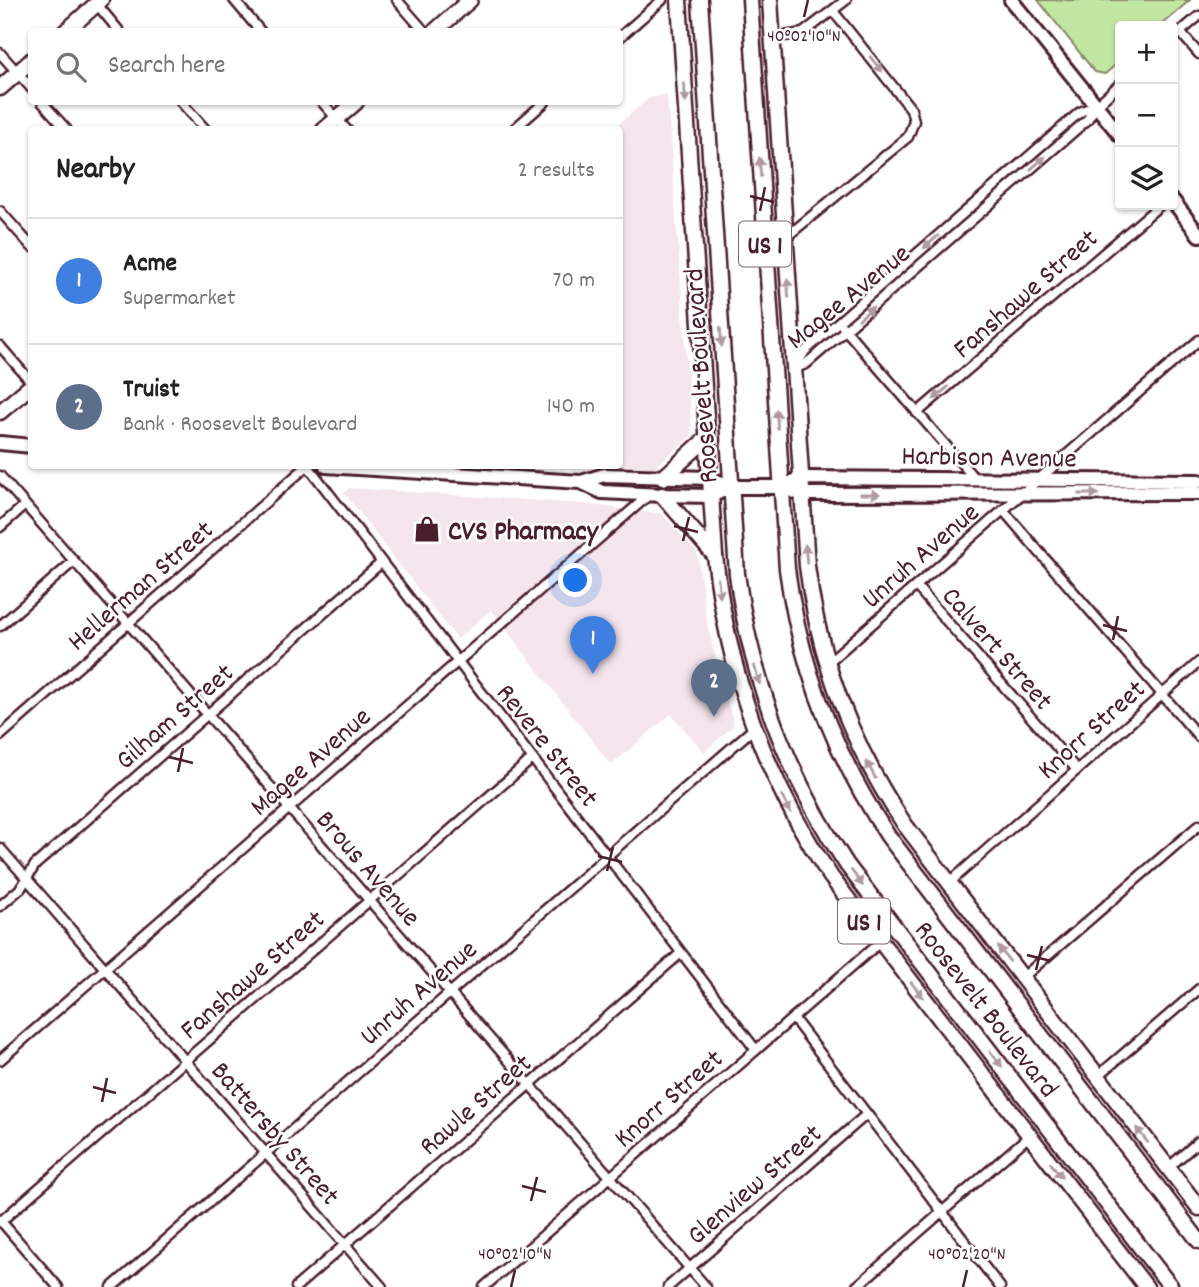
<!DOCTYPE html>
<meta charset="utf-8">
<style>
body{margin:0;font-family:Dekko,sans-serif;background:#f6f6f6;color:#222}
.controls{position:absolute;right:21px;top:21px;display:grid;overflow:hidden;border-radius:7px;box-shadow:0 2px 5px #0004}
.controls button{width:63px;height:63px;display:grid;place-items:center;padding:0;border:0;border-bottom:2px solid #e0e0e0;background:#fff;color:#222;font:35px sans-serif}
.you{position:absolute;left:576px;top:581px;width:24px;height:24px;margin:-18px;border:5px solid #fff;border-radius:50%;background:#1a73e8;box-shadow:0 0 0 10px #1a73e833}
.badge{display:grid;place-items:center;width:46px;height:46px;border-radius:50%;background:#4a1f2b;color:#fff;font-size:23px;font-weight:700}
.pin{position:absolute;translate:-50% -58px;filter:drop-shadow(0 2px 4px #0008)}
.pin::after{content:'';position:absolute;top:37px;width:24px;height:21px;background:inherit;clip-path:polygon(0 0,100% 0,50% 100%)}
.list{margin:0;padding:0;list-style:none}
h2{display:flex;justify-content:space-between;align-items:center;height:91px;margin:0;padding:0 28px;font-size:30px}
h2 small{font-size:23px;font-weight:400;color:#767676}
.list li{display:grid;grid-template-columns:46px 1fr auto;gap:21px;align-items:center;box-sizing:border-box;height:126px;padding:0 28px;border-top:2px solid #e0e0e0}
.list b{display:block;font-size:26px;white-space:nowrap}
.list p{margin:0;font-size:23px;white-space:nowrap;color:#767676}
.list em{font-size:23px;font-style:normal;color:#767676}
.icon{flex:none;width:38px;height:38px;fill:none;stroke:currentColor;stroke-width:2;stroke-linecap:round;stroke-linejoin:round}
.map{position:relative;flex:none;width:1199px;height:1287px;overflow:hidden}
.search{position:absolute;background:#fff;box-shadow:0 2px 5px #0004;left:28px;top:28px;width:595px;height:77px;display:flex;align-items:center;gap:18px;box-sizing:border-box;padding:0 24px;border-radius:7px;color:#767676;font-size:26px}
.panel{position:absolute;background:#fff;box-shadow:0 2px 5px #0004;left:28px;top:126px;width:595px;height:343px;border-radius:7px}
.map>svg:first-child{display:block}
.built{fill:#f5e5ed}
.park{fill:#c2e7a2;stroke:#868366;stroke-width:2}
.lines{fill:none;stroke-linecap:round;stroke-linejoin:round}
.minor-casing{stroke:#4a1f2b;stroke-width:13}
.primary-casing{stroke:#4a1f2b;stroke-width:18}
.trunk-casing{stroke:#4a1f2b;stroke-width:19}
.minor{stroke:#fff;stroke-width:8}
.primary{stroke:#fff;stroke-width:12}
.trunk{stroke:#fff;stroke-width:14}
.oneway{fill:#ae9aa0}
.ticks{fill:none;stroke:#4a1f2b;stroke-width:2.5}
.labels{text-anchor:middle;stroke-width:5;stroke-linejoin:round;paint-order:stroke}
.shield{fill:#fff;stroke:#80626b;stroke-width:2}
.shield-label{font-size:26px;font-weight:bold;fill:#4a1f2b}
.street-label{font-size:28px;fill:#4a1f2b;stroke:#fff}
.poi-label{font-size:28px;font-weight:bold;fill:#4a1f2b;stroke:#fff;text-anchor:start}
.ticks-label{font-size:18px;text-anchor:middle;fill:#4a1f2b;stroke:#fff;stroke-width:5;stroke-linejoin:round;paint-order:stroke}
</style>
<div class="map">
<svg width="1199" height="1287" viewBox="0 0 1199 1287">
<rect width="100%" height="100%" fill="#fff"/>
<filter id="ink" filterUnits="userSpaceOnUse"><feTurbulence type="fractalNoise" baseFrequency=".0143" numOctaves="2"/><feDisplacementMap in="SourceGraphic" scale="14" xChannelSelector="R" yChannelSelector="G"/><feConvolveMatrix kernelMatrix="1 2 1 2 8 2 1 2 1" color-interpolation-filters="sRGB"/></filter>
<g filter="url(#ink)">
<g class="built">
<path d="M667,94L692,436L654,467L620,465V130L613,129L649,98Z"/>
<path d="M349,488L584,504L662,514L697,553L708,629L734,725L704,752L671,714L611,765L491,610L457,639L344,493Z"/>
</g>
<path class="park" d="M1038,0H1190L1160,26H1120V61L1105,74L1095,72Z"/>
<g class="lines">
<g class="minor-casing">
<g id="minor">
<path d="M234,0L261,32"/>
<path d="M397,0L425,32"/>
<path d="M95,2L120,32"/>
<path d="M1180,32L1199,54"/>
<path d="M620,37L662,0"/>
<path d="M772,38L803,33L846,0"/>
<path d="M1173,38L1199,16"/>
<path d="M0,53L32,89"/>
<path d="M42,102L67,130"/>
<path d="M181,102L206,130"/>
<path d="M322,102L347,130"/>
<path d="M513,130L545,102"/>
<path d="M0,211L32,247"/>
<path d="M785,238L908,137L914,121L911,109L833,11"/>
<path d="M843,327L975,479"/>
<path d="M0,346L32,383"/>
<path d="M796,366L805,351L1080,112L1097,105"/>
<path d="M793,369L806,364L1087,120L1097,105L1120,84"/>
<path d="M917,413L1160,205"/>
<path d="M308,466L756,1050"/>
<path d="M0,476L706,1287"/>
<path d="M1003,510L1199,737"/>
<path d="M0,527L25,505"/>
<path d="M916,586L1077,770"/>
<path d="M0,626L74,561"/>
<path d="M826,664L1199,340"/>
<path d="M0,736L307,466"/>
<path d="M0,848L382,1287"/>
<path d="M949,883L1199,662"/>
<path d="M0,906L21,888L35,865L381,563"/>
<path d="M1022,978L1199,825"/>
<path d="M793,1018L1000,1287"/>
<path d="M0,1060L649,495"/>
<path d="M1098,1076L1199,989"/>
<path d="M1168,1168L1199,1141"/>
<path d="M0,1220L58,1287"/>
<path d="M0,1222L532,759"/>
<path d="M112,1287L753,729"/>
<path d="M296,1287L681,953"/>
<path d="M484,1287L880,942"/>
<path d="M668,1287L867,1114"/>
<path d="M856,1287L1029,1136"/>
</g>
</g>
<g class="primary-casing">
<g id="primary">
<path d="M1011,0L1120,135"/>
<path d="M1173,201L1199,235"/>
<path d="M0,443L32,446"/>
<path d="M326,466L581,482L604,475L710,478L731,487H781L801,494L1199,493"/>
<path d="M581,482L602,492L662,495L711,496L731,487"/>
<path d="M781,487L800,478L1199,481"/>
</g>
</g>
<g class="trunk-casing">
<g id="trunk">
<path d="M679,0L715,556C728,674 765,778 831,877L1146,1287"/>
<path d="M700,0L737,574C751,681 788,776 847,865L1171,1287"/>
<path d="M750,0L787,569C800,667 834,754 888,836L1199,1241"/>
<path d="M770,0L807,566C819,661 851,745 905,825L1199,1208"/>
<path d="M65,32L101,0"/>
<path d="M434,32L470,0"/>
<path d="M0,88L32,60"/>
<path d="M324,130L356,102"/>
<path d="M0,412L32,385"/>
<path d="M663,478L707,438"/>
<path d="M662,495L715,556"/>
</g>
</g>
<use href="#minor" class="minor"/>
<use href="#primary" class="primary"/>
<use href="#trunk" class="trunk"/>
</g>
<defs><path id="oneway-solid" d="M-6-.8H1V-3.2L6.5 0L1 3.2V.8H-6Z" transform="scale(1.75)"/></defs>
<g class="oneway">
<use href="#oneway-solid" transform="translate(876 64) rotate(51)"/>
<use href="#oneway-solid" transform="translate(685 93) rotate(86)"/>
<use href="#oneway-solid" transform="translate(1038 163) rotate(-41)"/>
<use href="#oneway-solid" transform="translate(760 167) rotate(-94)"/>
<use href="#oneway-solid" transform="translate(931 242) rotate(139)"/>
<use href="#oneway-solid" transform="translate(788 288) rotate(-94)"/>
<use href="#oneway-solid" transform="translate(866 313) rotate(-41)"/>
<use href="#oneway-solid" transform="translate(721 337) rotate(86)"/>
<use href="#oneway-solid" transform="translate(941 393) rotate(139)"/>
<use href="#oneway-solid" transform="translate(777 419) rotate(-94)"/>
<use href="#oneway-solid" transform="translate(870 494)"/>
<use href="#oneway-solid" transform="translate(1089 494)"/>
<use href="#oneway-solid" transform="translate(806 554) rotate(-95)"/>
<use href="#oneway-solid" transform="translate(719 588) rotate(83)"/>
<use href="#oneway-solid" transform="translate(757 675) rotate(74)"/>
<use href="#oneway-solid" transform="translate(871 770) rotate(-118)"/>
<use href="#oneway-solid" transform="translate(786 804) rotate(62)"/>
<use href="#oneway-solid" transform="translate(857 878) rotate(54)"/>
<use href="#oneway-solid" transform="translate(1004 954) rotate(-128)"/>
<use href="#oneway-solid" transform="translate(917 990) rotate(52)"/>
<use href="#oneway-solid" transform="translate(996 1059) rotate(52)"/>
<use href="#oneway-solid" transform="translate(1142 1135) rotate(-128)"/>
<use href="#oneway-solid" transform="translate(1056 1170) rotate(52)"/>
</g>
</g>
<path class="ticks" d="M804,17L808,0M750,196L774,202M760,211L765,187M674,526L698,532M683,541L689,517M1103,625L1127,631M1113,640L1118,616M169,757L193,763M178,772L183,748M598,856L622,862M607,871L613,847M1027,955L1051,961M1036,970L1042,946M93,1087L116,1093M102,1102L107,1078M522,1186L546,1192M531,1201L537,1177M511,1287L515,1270M963,1287L967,1270"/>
<defs>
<g id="shop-bare" transform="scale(2.1)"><path d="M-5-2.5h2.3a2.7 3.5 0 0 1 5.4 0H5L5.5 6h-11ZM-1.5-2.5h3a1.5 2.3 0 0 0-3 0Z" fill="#4a1f2b" stroke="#fff" stroke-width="2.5" paint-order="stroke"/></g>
</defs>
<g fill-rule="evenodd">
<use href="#shop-bare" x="427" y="529"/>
</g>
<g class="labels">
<g class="shield">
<rect x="739" y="221.5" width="52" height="45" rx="5"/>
<rect x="838" y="898.5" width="52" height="45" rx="5"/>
</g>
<g class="shield-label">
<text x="765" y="253">US 1</text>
<text x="864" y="930">US 1</text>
</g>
<g class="street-label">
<text transform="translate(1024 292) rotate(-41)" y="10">Fanshawe Street</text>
<text transform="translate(847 295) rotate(-39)" y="10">Magee Avenue</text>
<text transform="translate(699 376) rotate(-94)" y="10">Roosevelt Boulevard</text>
<text transform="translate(989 455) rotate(1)" y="10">Harbison Avenue</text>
<text transform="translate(919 554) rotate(-41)" y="10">Unruh Avenue</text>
<text transform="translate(139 584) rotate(-41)" y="10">Hellerman Street</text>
<text transform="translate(999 647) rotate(49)" y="10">Calvert Street</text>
<text transform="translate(173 715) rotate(-41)" y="10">Gilham Street</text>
<text transform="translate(1090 728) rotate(-42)" y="10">Knorr Street</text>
<text transform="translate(549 744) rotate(52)" y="10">Revere Street</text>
<text transform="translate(309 760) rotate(-41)" y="10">Magee Avenue</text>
<text transform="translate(370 867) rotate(49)" y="10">Brous Avenue</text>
<text transform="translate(251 973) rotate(-41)" y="10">Fanshawe Street</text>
<text transform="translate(417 991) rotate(-41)" y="10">Unruh Avenue</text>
<text transform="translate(988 1008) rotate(52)" y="10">Roosevelt Boulevard</text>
<text transform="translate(667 1097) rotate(-41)" y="10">Knorr Street</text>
<text transform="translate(474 1103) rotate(-41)" y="10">Rawle Street</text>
<text transform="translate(277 1132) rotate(49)" y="10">Battersby Street</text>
<text transform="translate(753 1183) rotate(-41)" y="10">Glenview Street</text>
</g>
<g class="poi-label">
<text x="448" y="539">CVS Pharmacy</text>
</g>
</g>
<g class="ticks-label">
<text x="804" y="41">40°02'10"N</text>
<text x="515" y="1259">40°02'10"N</text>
<text x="967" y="1259">40°02'20"N</text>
</g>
</svg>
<div class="controls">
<button>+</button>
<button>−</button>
<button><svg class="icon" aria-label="layers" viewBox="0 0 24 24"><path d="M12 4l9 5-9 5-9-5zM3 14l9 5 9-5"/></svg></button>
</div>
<div class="you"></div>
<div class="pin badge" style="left:593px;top:674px;background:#3f7fe0">1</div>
<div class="pin badge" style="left:714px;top:717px;background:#5c6f8a">2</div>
<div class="search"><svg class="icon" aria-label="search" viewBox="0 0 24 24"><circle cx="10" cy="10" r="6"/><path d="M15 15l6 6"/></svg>Search here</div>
<section class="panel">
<h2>Nearby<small>2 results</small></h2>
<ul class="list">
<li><span class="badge" style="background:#3f7fe0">1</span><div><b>Acme</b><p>Supermarket</p></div><em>70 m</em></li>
<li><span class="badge" style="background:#5c6f8a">2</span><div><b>Truist</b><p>Bank · Roosevelt Boulevard</p></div><em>140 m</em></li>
</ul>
</section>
</div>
